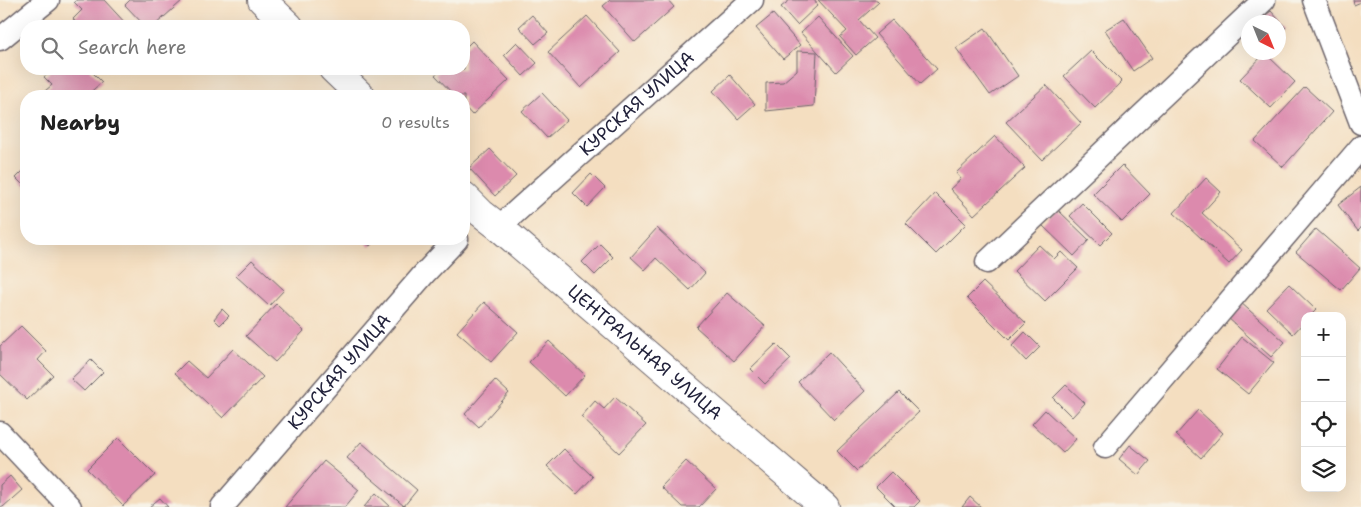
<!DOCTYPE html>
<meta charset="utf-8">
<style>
body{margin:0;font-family:"Shantell Sans",sans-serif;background:#f6f6f6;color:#222}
.controls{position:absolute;right:15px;bottom:15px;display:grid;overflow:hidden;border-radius:10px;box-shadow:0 5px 20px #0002}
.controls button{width:45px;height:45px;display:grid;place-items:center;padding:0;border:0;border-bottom:1px solid #e0e0e0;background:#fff;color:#222;font:25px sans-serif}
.compass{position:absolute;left:1241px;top:15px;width:45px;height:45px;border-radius:50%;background:#fff;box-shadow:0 5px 20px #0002;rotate:137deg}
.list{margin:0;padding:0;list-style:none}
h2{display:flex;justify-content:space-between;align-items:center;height:65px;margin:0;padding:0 20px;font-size:21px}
h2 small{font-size:16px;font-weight:400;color:#767676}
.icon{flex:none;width:28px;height:28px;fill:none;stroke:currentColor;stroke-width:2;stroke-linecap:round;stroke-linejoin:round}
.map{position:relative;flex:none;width:1361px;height:507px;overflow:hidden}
.search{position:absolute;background:#fff;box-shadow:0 5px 20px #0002;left:20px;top:20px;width:450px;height:55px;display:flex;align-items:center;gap:12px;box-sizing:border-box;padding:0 18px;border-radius:20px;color:#767676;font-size:19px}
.panel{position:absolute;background:#fff;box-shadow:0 5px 20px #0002;left:20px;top:90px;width:450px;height:155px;border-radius:20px}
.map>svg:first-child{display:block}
.building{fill:#dc8aad}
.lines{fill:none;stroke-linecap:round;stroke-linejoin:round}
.street-casing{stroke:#6c646a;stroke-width:25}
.secondary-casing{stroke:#6c646a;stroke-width:30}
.street{stroke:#fff;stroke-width:22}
.secondary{stroke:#fff;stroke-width:28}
.labels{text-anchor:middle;stroke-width:4;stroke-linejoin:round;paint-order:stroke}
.street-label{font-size:18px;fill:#22223b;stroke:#f7f3e8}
</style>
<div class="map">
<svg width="1361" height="507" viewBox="0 0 1361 507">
<rect width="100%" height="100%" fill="#f7f3e8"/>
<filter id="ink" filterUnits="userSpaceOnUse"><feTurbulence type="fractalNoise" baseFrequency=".02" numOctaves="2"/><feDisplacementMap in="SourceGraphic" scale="10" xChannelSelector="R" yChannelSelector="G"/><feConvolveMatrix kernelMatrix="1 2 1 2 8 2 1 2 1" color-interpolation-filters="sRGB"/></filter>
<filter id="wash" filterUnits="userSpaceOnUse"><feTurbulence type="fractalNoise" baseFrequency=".0096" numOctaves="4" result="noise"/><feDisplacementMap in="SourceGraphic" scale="20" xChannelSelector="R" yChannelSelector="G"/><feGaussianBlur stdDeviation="1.12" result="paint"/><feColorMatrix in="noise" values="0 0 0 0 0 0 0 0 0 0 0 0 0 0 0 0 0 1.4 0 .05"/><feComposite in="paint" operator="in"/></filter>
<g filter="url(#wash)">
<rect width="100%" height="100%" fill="#f4dec0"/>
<g id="blocks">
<g class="building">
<path d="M77,0H104L128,26H79L73,19L82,10L74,2Z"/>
<path d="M130,0H183L154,26H145L125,5Z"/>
<path d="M610,0H668L674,7L635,42L603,6Z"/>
<path d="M790,0H814L818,5L797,25L781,7Z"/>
<path d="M818,0H877L879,2L859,20L875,38L856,55L840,37L847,31Z"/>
<path d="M1353,0H1361V2L1354,5Z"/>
<path d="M1271,11L1286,28L1278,33V22H1257Z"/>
<path d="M773,14L800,45L783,59L756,28Z"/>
<path d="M532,15L548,33L535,44L519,27Z"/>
<path d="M587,16L620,52L581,88L548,52Z"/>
<path d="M818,17L853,56L836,72L801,33Z"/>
<path d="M1124,18L1152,58L1133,71L1105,30Z"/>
<path d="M892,20L937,69L920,84L876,34Z"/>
<path d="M985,28L1018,76L990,95L956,48Z"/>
<path d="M472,41L509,80L472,115L464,106V96H455L435,75L442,69H464V49Z"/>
<path d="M517,42L537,63L523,76L504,55Z"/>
<path d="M797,51L817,52L814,106L766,111V83L783,82L797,70Z"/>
<path d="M1091,51L1122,82L1095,108L1064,76Z"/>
<path d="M1265,53L1295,82L1271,108L1240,79Z"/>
<path d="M53,69H89L102,82L86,96H50L45,91L52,85L44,77Z"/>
<path d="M730,75L755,104L738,119L713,91Z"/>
<path d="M1046,85L1081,123L1042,160L1006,122Z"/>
<path d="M1305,87L1332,112L1283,167L1255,141Z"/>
<path d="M542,93L567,120L547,138L522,111Z"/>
<path d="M995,136L1025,168L974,215L950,189L961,179L956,173Z"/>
<path d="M490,149L516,176L495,196L469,168Z"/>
<path d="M1122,165L1150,194L1122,222L1093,194Z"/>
<path d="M26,168V188L16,178Z"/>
<path d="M591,174L605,188L587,207L573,193Z"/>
<path d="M1206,178L1221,192L1202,213L1242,250L1229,264L1174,213Z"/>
<path d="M1361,187V228L1358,231L1338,205Z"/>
<path d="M935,193L966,224L936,254L906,224Z"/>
<path d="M1082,203L1112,233L1100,245L1070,216Z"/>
<path d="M1057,209L1089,240L1074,256L1042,225Z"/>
<path d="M657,228L705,273L690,290L656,258L645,270L631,257Z"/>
<path d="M1316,229L1360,268L1341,290L1296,252Z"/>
<path d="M362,239H377L370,246Z"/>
<path d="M600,244L613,257L595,275L582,262Z"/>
<path d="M1039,245L1054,259L1061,252L1078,268L1045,301L1014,271Z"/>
<path d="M252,260L284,290L269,306L236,276Z"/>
<path d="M983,282L1026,323L1009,340L967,298Z"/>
<path d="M1289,284L1316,310L1310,316H1305V321L1293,334L1266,308Z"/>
<path d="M727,293L765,326L734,361L696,327Z"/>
<path d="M484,302L518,332L491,362L457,332Z"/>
<path d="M1240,302L1285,342L1271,357L1227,317Z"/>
<path d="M276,304L304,331L275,362L246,336Z"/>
<path d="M222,309L229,316L220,325L214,319Z"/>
<path d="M21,326L46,351L38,360L53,375L27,400L0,374V346Z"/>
<path d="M1025,332L1040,347L1026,361L1012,346Z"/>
<path d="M1242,337L1274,363L1248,394L1217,369Z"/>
<path d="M549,341L585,375L565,396L529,362Z"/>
<path d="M776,344L791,359L765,384L750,369Z"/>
<path d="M233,349L263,377L223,418L175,373L187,361L206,378Z"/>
<path d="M829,352L865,391L834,420L798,382Z"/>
<path d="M91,360L103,372L84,391L71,379Z"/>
<path d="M495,380L509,393L479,427L465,414Z"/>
<path d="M1066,385L1085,403L1072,417L1053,398Z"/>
<path d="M899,392L919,412L857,471L837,451Z"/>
<path d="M615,397L646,425L619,453L581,417L595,401L604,409Z"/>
<path d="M1045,410L1076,439L1063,453L1032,424Z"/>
<path d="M1198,410L1223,433L1201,458L1176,435Z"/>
<path d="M118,438L155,475L123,506L87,469Z"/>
<path d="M361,442L417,490L404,506L347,458Z"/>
<path d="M1130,445L1150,461L1138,475L1119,459Z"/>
<path d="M564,449L593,477L577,494L547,466Z"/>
<path d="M324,461L359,490L345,507H285Z"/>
<path d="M686,461L716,489L699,507H682L661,487Z"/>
<path d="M891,472L920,501L914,507H896L876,487Z"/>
<path d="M10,476L22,490L3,507H0V485Z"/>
<path d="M376,493L391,507H364Z"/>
<path d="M970,497L981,507H962Z"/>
<path d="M160,498L168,507H149Z"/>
</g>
</g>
</g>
<g filter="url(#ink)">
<use href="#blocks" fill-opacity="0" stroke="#6c646a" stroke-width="1"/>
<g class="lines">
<g class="street-casing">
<g id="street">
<path d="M1314,0L1361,123"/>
<path d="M0,39L48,0"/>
<path id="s1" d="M499,227L752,0"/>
<path d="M987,262L1264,0"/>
<path d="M0,433L70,507"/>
<path d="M1105,447L1361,147"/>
<path id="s2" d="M222,507L424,274L457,239"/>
</g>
</g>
<g class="secondary-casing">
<g id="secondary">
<path d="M262,0L289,26"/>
<path d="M333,69L361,96"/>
<path id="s3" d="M464,196L481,213L499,227L825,507"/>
</g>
</g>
<use href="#street" class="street"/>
<use href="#secondary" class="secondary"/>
</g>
</g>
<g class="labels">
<g class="street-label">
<text dy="6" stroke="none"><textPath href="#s1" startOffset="185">КУРСКАЯ УЛИЦА</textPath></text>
<text dy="6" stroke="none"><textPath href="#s3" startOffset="239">ЦЕНТРАЛЬНАЯ УЛИЦА</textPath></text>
<text dy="6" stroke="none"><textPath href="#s2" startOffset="179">КУРСКАЯ УЛИЦА</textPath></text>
</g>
</g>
</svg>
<div class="controls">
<button>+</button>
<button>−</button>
<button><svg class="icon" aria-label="locate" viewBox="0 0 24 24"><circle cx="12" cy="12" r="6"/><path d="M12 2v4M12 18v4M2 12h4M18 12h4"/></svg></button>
<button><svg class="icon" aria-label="layers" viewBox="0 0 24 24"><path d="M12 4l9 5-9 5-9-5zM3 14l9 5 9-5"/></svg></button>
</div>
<svg class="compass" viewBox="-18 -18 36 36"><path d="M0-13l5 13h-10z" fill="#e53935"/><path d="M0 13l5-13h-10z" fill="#767676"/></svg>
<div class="search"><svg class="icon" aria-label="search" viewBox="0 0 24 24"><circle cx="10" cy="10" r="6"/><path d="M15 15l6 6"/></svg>Search here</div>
<section class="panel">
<h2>Nearby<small>0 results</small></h2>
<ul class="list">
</ul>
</section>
</div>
